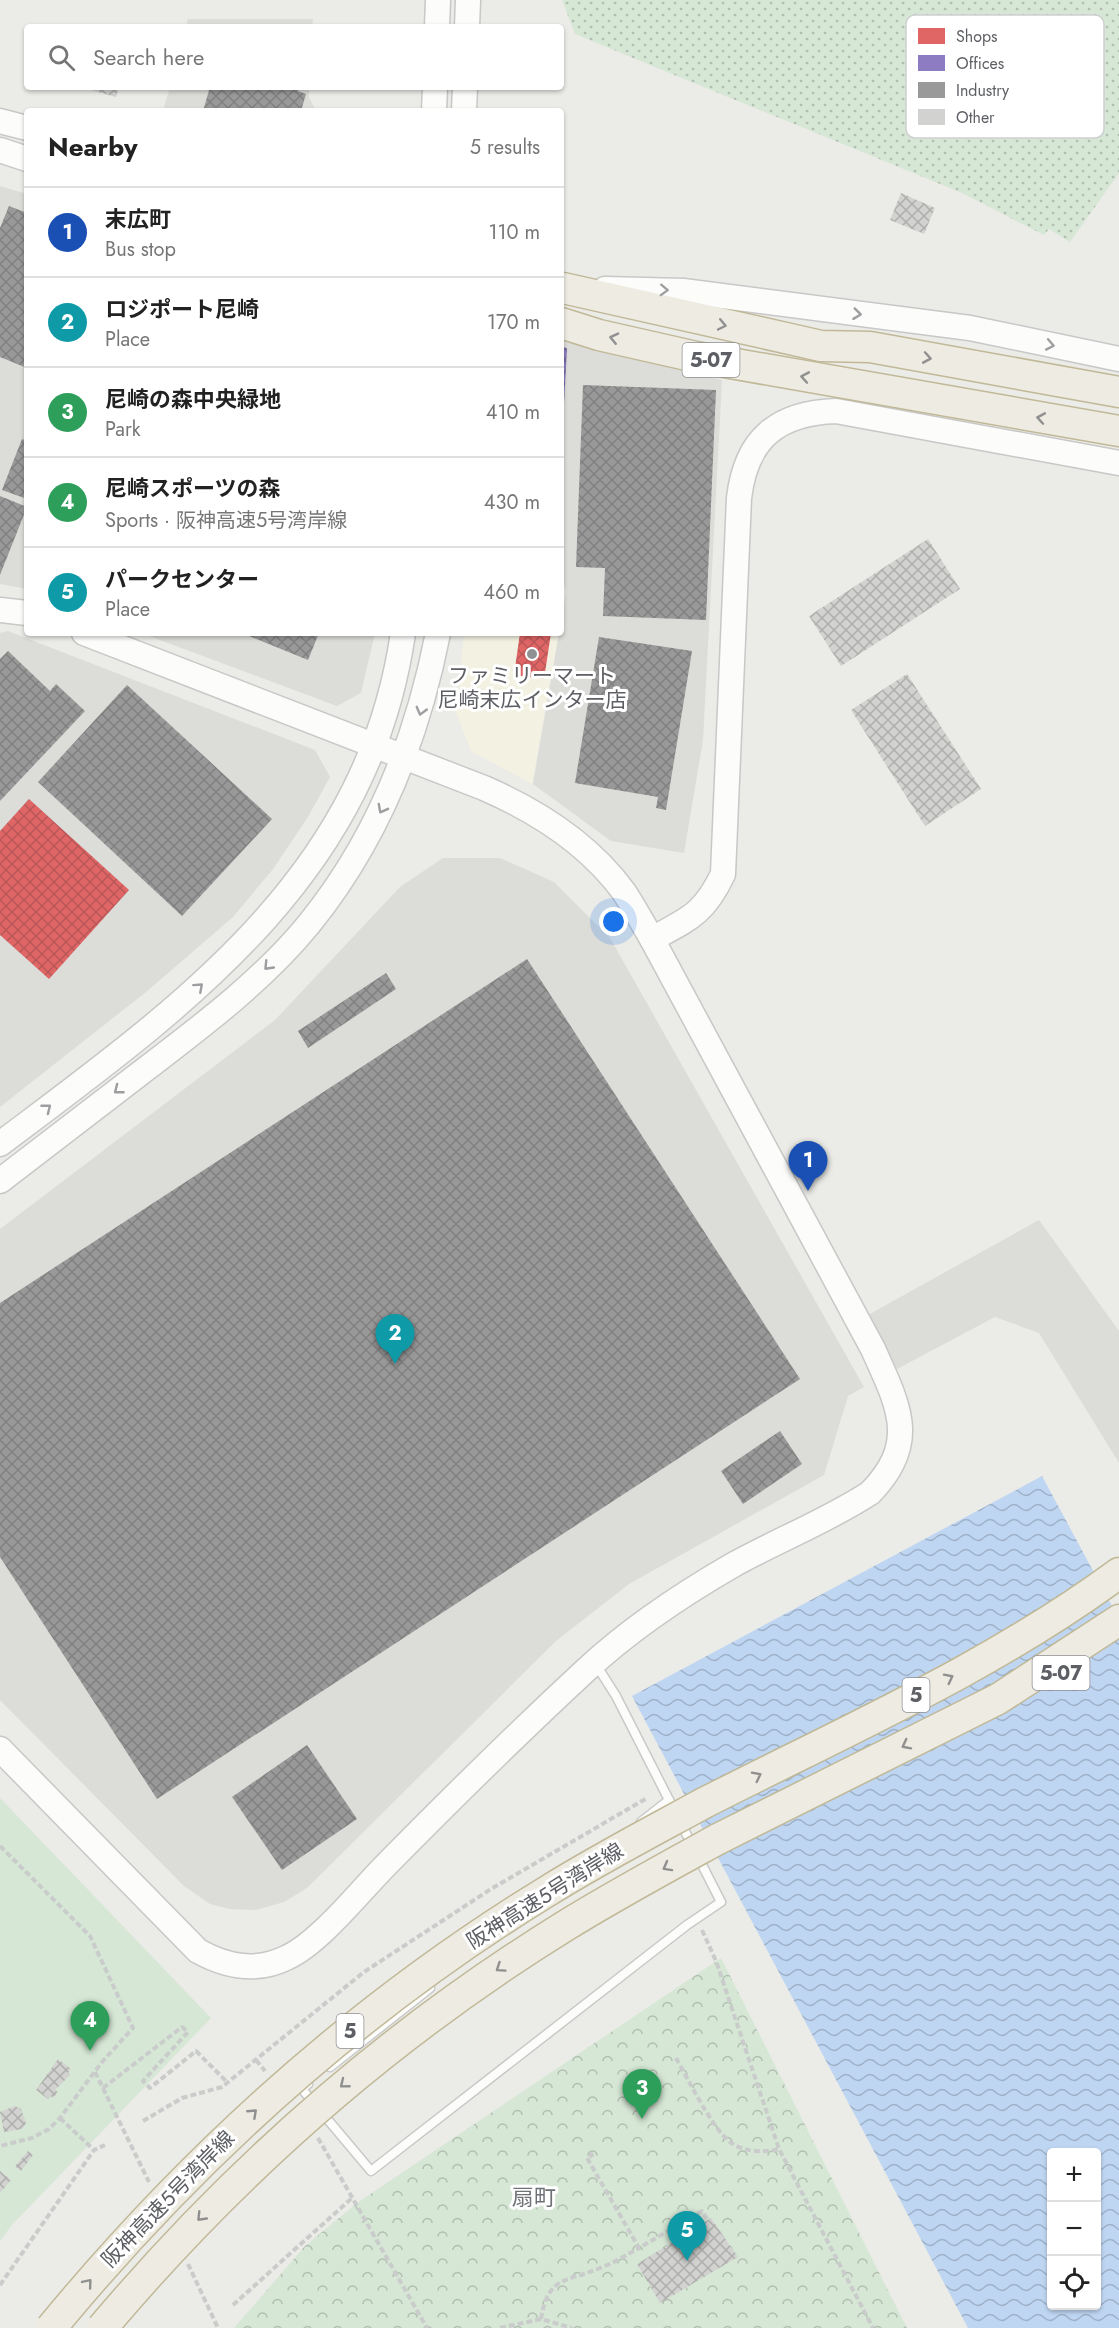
<!DOCTYPE html>
<meta charset="utf-8">
<style>
body{margin:0;font-family:Jost,"Noto Sans JP",sans-serif;background:#f2f2f2;color:#222}
.controls{position:absolute;right:18px;bottom:18px;display:grid;overflow:hidden;border-radius:6px;box-shadow:0 2px 4px #0004}
.controls button{width:54px;height:54px;display:grid;place-items:center;padding:0;border:0;border-bottom:2px solid #e0e0e0;background:#fff;color:#222;font:30px sans-serif}
.you{position:absolute;left:614px;top:922px;width:21px;height:21px;margin:-15px;border:4px solid #fff;border-radius:50%;background:#1a73e8;box-shadow:0 0 0 9px #1a73e833}
.badge{display:grid;place-items:center;width:39px;height:39px;border-radius:50%;background:#8f9092;color:#fff;font-size:20px;font-weight:700}
.pin{position:absolute;translate:-50% -50px;filter:drop-shadow(0 2px 3px #0008)}
.pin::after{content:'';position:absolute;top:32px;width:21px;height:18px;background:inherit;clip-path:polygon(0 0,100% 0,50% 100%)}
.list{margin:0;padding:0;list-style:none}
h2{display:flex;justify-content:space-between;align-items:center;height:78px;margin:0;padding:0 24px;font-size:26px}
h2 small{font-size:20px;font-weight:400;color:#767676}
.list li{display:grid;grid-template-columns:39px 1fr auto;gap:18px;align-items:center;box-sizing:border-box;height:90px;padding:0 24px;border-top:2px solid #e0e0e0}
.list b{display:block;font-size:22px;white-space:nowrap}
.list p{margin:0;font-size:20px;white-space:nowrap;color:#767676}
.list em{font-size:20px;font-style:normal;color:#767676}
.icon{flex:none;width:33px;height:33px;fill:none;stroke:currentColor;stroke-width:2;stroke-linecap:round;stroke-linejoin:round}
.map{position:relative;flex:none;width:1119px;height:2328px;overflow:hidden}
.search{position:absolute;background:#fff;box-shadow:0 2px 4px #0004;left:24px;top:24px;width:540px;height:66px;display:flex;align-items:center;gap:15px;box-sizing:border-box;padding:0 21px;border-radius:6px;color:#767676;font-size:22px}
.panel{position:absolute;background:#fff;box-shadow:0 2px 4px #0004;left:24px;top:108px;width:540px;height:528px;border-radius:6px}
.map>svg:first-child{display:block}
.commercial{fill:#f3f2e2}
.industrial{fill:#dcdcd8}
.grass{fill:url(#grass-dots)}
.park{fill:url(#park-crowns)}
.pitch{fill:#d6e7d5}
.water{fill:url(#water-waves);fill-rule:evenodd}
.shops{fill:url(#shops-cross-hatch)}
.offices{fill:url(#offices-cross-hatch)}
.industry{fill:url(#industry-cross-hatch)}
.building{fill:url(#building-cross-hatch)}
.lines{fill:none;stroke-linecap:round;stroke-linejoin:round}
.lane-casing{stroke:#c9c9c9;stroke-width:11}
.secondary-casing{stroke:#c7c8c7;stroke-width:27}
.highway-casing{stroke:#c0b897;stroke-width:33}
.path{stroke:#c9cccb;stroke-width:4;stroke-dasharray:6 3;stroke-linecap:butt}
.lane{stroke:#fcfcfb;stroke-width:8}
.secondary{stroke:#fcfcfb;stroke-width:24}
.highway{stroke:#eeece2;stroke-width:30}
.highway-bridge-casing{stroke:#c0b897;stroke-width:33;stroke-linecap:butt}
.highway-bridge{stroke:#eeece2;stroke-width:30}
.oneway{stroke:#9d9ea0}
.oneway2{stroke:#909090}
.poi-dot{fill:#8f9092;stroke:#fff;stroke-width:2}
.labels{text-anchor:middle;stroke-width:6;stroke-linejoin:round;paint-order:stroke}
.shield{fill:#fff;stroke:#8e8f92;stroke-width:1.5}
.shield-label{font-size:20px;font-weight:bold;fill:#5d5f64}
.poi-label{font-size:21px;fill:#5d5f64;stroke:#fff}
.street-label{font-size:21px;fill:#5d5f64;stroke:#fff}
.neighbourhood-label{font-size:22px;fill:#6e7176;stroke:#fff}
.key{fill:#fff;stroke:#cecfd0;stroke-width:1.5}
.key-label{font-size:16px;fill:#5d5f64}
</style>
<div class="map">
<svg width="1119" height="2328" viewBox="0 0 1119 2328">
<defs>
<pattern id="grass-dots" width="8" height="8" patternUnits="userSpaceOnUse" patternTransform="scale(1.5)"><rect width="8" height="8" fill="#d6e7d5"/><path d="M2 2h.1M6 6h.1" fill="none" stroke="#b1beb0" stroke-width="1.8" stroke-linecap="round"/></pattern>
<pattern id="park-crowns" width="20" height="18" patternUnits="userSpaceOnUse" patternTransform="scale(1.5)"><rect width="20" height="18" fill="#d6e7d5"/><path d="M2 6a3 3 0 1 1 6 0M12 15a3 3 0 1 1 6 0" fill="none" stroke="#b1beb0"/></pattern>
<pattern id="water-waves" width="16" height="10" patternUnits="userSpaceOnUse" patternTransform="scale(1.5)"><rect width="16" height="10" fill="#bfd6f2"/><path d="M0 5q4-4 8 0t8 0" fill="none" stroke="#9eb1c8"/></pattern>
<pattern id="shops-cross-hatch" width="8" height="8" patternUnits="userSpaceOnUse" patternTransform="scale(1.5)"><rect width="8" height="8" fill="#e06666"/><path d="M0 0l8 8M0 8l8-8" fill="none" stroke="#b95758"/></pattern>
<pattern id="offices-cross-hatch" width="8" height="8" patternUnits="userSpaceOnUse" patternTransform="scale(1.5)"><rect width="8" height="8" fill="#8e7cc3"/><path d="M0 0l8 8M0 8l8-8" fill="none" stroke="#72649a"/></pattern>
<pattern id="industry-cross-hatch" width="8" height="8" patternUnits="userSpaceOnUse" patternTransform="scale(1.5)"><rect width="8" height="8" fill="#999"/><path d="M0 0l8 8M0 8l8-8" fill="none" stroke="#808080"/></pattern>
<pattern id="building-cross-hatch" width="8" height="8" patternUnits="userSpaceOnUse" patternTransform="scale(1.5)"><rect width="8" height="8" fill="#d2d2d0"/><path d="M0 0l8 8M0 8l8-8" fill="none" stroke="#aeaeac"/></pattern>
</defs>
<rect width="100%" height="100%" fill="#ebebe7"/>
<path class="commercial" d="M464,633H559L532,784L471,751L456,712Z"/>
<g class="industrial">
<path d="M188,19H313L312,27H186Z"/>
<path d="M170,87H309V97L316,111H163Z"/>
<path d="M0,186L27,194V589L0,584Z"/>
<path d="M561,337L722,380L703,740L684,853L611,841L533,784L559,633H561L566,590L561,577Z"/>
<path d="M8,631L315,750L330,777L308,817L273,869L233,917L146,992L0,1107V633Z"/>
<path d="M141,633H375L361,693L337,706Z"/>
<path d="M443,858H500L554,882L610,938L864,1387L848,1396L824,1475L629,1584L556,1641L307,1888L284,1902L256,1910L230,1909L210,1904L184,1886L0,1700V1229L275,1020L400,887Z"/>
<path d="M1039,1220L1119,1331V1463L1039,1333L995,1317L897,1369L868,1315Z"/>
</g>
<path class="grass" d="M562,0H1119V173L1070,242L1049,229L1044,235L962,193L575,34Z"/>
<path class="park" d="M721,1958L907,2328H234L305,2246L357,2203Z"/>
<path class="pitch" d="M0,1798L211,2018L11,2226L0,2241Z"/>
<path class="water" d="M1042,1476L1119,1619V2328H968L632,1696ZM1052,2152H1096V2306H1052Z"/>
<g class="shops">
<path d="M520,633H551L544,679L514,675Z"/>
<path d="M29,799L129,890L49,979L0,935V831Z"/>
</g>
<path class="offices" d="M561,347L567,348L563,422H561Z"/>
<g class="industry">
<path d="M210,87H299L298,91L306,94L301,111H203Z"/>
<path d="M9,206L27,213V368L0,357V228Z"/>
<path d="M583,385L716,390L706,620L603,616L605,568L576,567Z"/>
<path d="M22,439L27,441V499L2,490Z"/>
<path d="M0,496L27,507L0,575Z"/>
<path d="M242,633H319L308,660Z"/>
<path d="M599,637L692,651L666,810L656,808L658,797L575,783Z"/>
<path d="M8,651L50,691L56,684L85,711L0,801V659Z"/>
<path d="M127,685L272,819L182,916L38,782Z"/>
<path d="M527,959L800,1379L157,1799L0,1557V1303Z"/>
<path d="M386,973L396,989L308,1048L298,1031Z"/>
<path d="M780,1431L802,1464L743,1504L721,1471Z"/>
<path d="M307,1745L357,1819L282,1870L232,1797Z"/>
</g>
<g class="building">
<path d="M81,87H119L116,97Z"/>
<path d="M901,193L935,208L924,234L890,220Z"/>
<path d="M928,539L960,589L841,666L809,616Z"/>
<path d="M907,674L981,789L925,826L851,710Z"/>
<path d="M58,2059L71,2069L68,2073L70,2075L55,2090L58,2092L53,2098L51,2096L48,2099L36,2090Z"/>
<path d="M15,2106L21,2109L26,2123L22,2129L4,2132L0,2112Z"/>
<path d="M28,2151L33,2155L21,2171L15,2166Z"/>
<path d="M0,2171L11,2180L0,2193Z"/>
<path d="M711,2218L738,2257L660,2303L637,2264Z"/>
</g>
<g class="lines">
<g class="lane-casing">
<g id="lane">
<path d="M641,1822L669,1800"/>
<path d="M330,2067L430,1988"/>
<path d="M308,2084L302,2089L371,2171L687,1925L721,1902L616,1696L595,1663"/>
</g>
</g>
<g class="secondary-casing">
<g id="secondary">
<path d="M437,27L438,0"/>
<path d="M467,27L468,0"/>
<path d="M434,111L435,87"/>
<path d="M464,111L465,87"/>
<path d="M0,121L27,128"/>
<path d="M0,150L27,159"/>
<path d="M605,289L683,291L970,328L1119,359"/>
<path d="M0,610L27,613"/>
<path d="M652,939C689,919 704,914 723,874L739,498C746,439 777,413 836,411L1119,463"/>
<path d="M0,1144C182,1007 368,877 403,633"/>
<path d="M0,1181C50,1143 100,1104 151,1065C206,1023 265,978 309,924C378,839 417,740 438,633"/>
<path d="M0,1749L198,1951C227,1967 257,1973 288,1957C320,1942 361,1890 387,1864C452,1798 518,1733 586,1670C630,1629 681,1595 733,1565C778,1540 827,1521 870,1493C920,1442 898,1405 873,1349L652,939C643,924 634,907 624,892C589,844 537,811 484,788L84,633"/>
</g>
</g>
<g class="highway-casing">
<g id="highway">
<path d="M563,288L821,346L870,347L1119,392"/>
<path d="M561,323L599,335L696,357L1119,431"/>
<path d="M704,1803C845,1731 992,1667 1119,1573"/>
<path d="M718,1839L998,1699L1119,1620"/>
</g>
</g>
<g class="path">
<path d="M0,1846L90,1936L133,2028L102,2062L60,2118L49,2129L32,2138L0,2146"/>
<path d="M702,1930L716,1961L779,2149L873,2328"/>
<path d="M676,2058C688,2079 712,2128 730,2142C743,2152 764,2153 779,2149"/>
<path d="M256,2060L265,2071"/>
<path d="M95,2072L149,2182"/>
<path d="M103,2088L182,2027L188,2032L143,2081L150,2088L196,2051L228,2083"/>
<path d="M60,2118L94,2150"/>
<path d="M143,2121L182,2098L222,2087L364,1972L491,1889L647,1798"/>
<path d="M318,2138L427,2328"/>
<path d="M590,2153L592,2155L587,2158L639,2248L702,2211L708,2220"/>
<path d="M188,2264L218,2328"/>
<path d="M0,2285L94,2150L105,2145"/>
<path d="M233,2305L353,2197"/>
<path d="M541,2319C548,2275 567,2282 600,2268C614,2263 626,2255 639,2248"/>
<path d="M500,2328L541,2319L572,2328"/>
</g>
<use href="#lane" class="lane"/>
<use href="#secondary" class="secondary"/>
<use href="#highway" class="highway"/>
<g class="highway-bridge-casing">
<g id="highway-bridge">
<path d="M51,2328C192,2157 357,2008 546,1892C597,1860 651,1832 704,1803"/>
<path d="M102,2328C235,2170 389,2035 565,1926C615,1895 667,1867 718,1839"/>
</g>
</g>
<use href="#highway-bridge" class="highway-bridge"/>
</g>
<defs><path id="oneway-chevron" d="M-2-3.5L2.5 0L-2 3.5" fill="none" stroke-width="1.6" stroke-linecap="round" stroke-linejoin="round" transform="scale(1.5)"/></defs>
<g class="oneway">
<use href="#oneway-chevron" transform="translate(664 290) rotate(2)"/>
<use href="#oneway-chevron" transform="translate(857 314) rotate(7)"/>
<use href="#oneway-chevron" transform="translate(1050 345) rotate(11)"/>
<use href="#oneway-chevron" transform="translate(421 711) rotate(105)"/>
<use href="#oneway-chevron" transform="translate(382 809) rotate(118)"/>
<use href="#oneway-chevron" transform="translate(268 966) rotate(134)"/>
<use href="#oneway-chevron" transform="translate(199 987) rotate(-42)"/>
<use href="#oneway-chevron" transform="translate(118 1090) rotate(142)"/>
<use href="#oneway-chevron" transform="translate(47 1108) rotate(-38)"/>
</g>
<g class="oneway2">
<use href="#oneway-chevron" transform="translate(722 325) rotate(12)"/>
<use href="#oneway-chevron" transform="translate(614 338) rotate(-167)"/>
<use href="#oneway-chevron" transform="translate(927 358) rotate(10)"/>
<use href="#oneway-chevron" transform="translate(805 377) rotate(-170)"/>
<use href="#oneway-chevron" transform="translate(1041 418) rotate(-170)"/>
<use href="#oneway-chevron" transform="translate(949 1678) rotate(-27)"/>
<use href="#oneway-chevron" transform="translate(906 1745) rotate(153)"/>
<use href="#oneway-chevron" transform="translate(757 1776) rotate(-27)"/>
<use href="#oneway-chevron" transform="translate(667 1867) rotate(151)"/>
<use href="#oneway-chevron" transform="translate(500 1968) rotate(146)"/>
<use href="#oneway-chevron" transform="translate(344 2084) rotate(141)"/>
<use href="#oneway-chevron" transform="translate(253 2113) rotate(-43)"/>
<use href="#oneway-chevron" transform="translate(201 2217) rotate(134)"/>
<use href="#oneway-chevron" transform="translate(88 2283) rotate(-50)"/>
</g>
<circle class="poi-dot" cx="532" cy="654" r="6"/>
<g class="labels">
<g class="shield">
<rect x="682.5" y="343" width="57" height="34" rx="4.5"/>
<rect x="1032.5" y="1656" width="57" height="34" rx="4.5"/>
<rect x="902.5" y="1678" width="27" height="34" rx="4.5"/>
<rect x="336.5" y="2014" width="27" height="34" rx="4.5"/>
</g>
<g class="shield-label">
<text x="711" y="367">5-07</text>
<text x="1061" y="1680">5-07</text>
<text x="916" y="1702">5</text>
<text x="350" y="2038">5</text>
</g>
<g class="poi-label">
<text x="532" y="683">ファミリーマート<tspan x="532" dy="24">尼崎末広インター店</tspan></text>
</g>
<g class="street-label">
<text transform="translate(545 1896) rotate(-32)" y="7">阪神高速5号湾岸線</text>
<text transform="translate(168 2199) rotate(-46)" y="7">阪神高速5号湾岸線</text>
</g>
<g class="neighbourhood-label">
<text x="534" y="2205">扇町</text>
</g>
</g>
<rect x="906" y="15" width="198" height="123" rx="9" class="key"/>
<rect x="918" y="28" width="27" height="16" fill="#e06666"/>
<rect x="918" y="55" width="27" height="16" fill="#8e7cc3"/>
<rect x="918" y="82" width="27" height="16" fill="#999"/>
<rect x="918" y="109" width="27" height="16" fill="#d2d2d0"/>
<g class="key-label">
<text x="956" y="42">Shops</text>
<text x="956" y="69">Offices</text>
<text x="956" y="96">Industry</text>
<text x="956" y="123">Other</text>
</g>
</svg>
<div class="controls">
<button>+</button>
<button>−</button>
<button><svg class="icon" aria-label="locate" viewBox="0 0 24 24"><circle cx="12" cy="12" r="6"/><path d="M12 2v4M12 18v4M2 12h4M18 12h4"/></svg></button>
</div>
<div class="you"></div>
<div class="pin badge" style="left:808px;top:1191px;background:#1a4fb4">1</div>
<div class="pin badge" style="left:395px;top:1364px;background:#0f9aa8">2</div>
<div class="pin badge" style="left:642px;top:2119px;background:#2e9e5b">3</div>
<div class="pin badge" style="left:90px;top:2051px;background:#2e9e5b">4</div>
<div class="pin badge" style="left:687px;top:2261px;background:#0f9aa8">5</div>
<div class="search"><svg class="icon" aria-label="search" viewBox="0 0 24 24"><circle cx="10" cy="10" r="6"/><path d="M15 15l6 6"/></svg>Search here</div>
<section class="panel">
<h2>Nearby<small>5 results</small></h2>
<ul class="list">
<li><span class="badge" style="background:#1a4fb4">1</span><div><b>末広町</b><p>Bus stop</p></div><em>110 m</em></li>
<li><span class="badge" style="background:#0f9aa8">2</span><div><b>ロジポート尼崎</b><p>Place</p></div><em>170 m</em></li>
<li><span class="badge" style="background:#2e9e5b">3</span><div><b>尼崎の森中央緑地</b><p>Park</p></div><em>410 m</em></li>
<li><span class="badge" style="background:#2e9e5b">4</span><div><b>尼崎スポーツの森</b><p>Sports · 阪神高速5号湾岸線</p></div><em>430 m</em></li>
<li><span class="badge" style="background:#0f9aa8">5</span><div><b>パークセンター</b><p>Place</p></div><em>460 m</em></li>
</ul>
</section>
</div>
